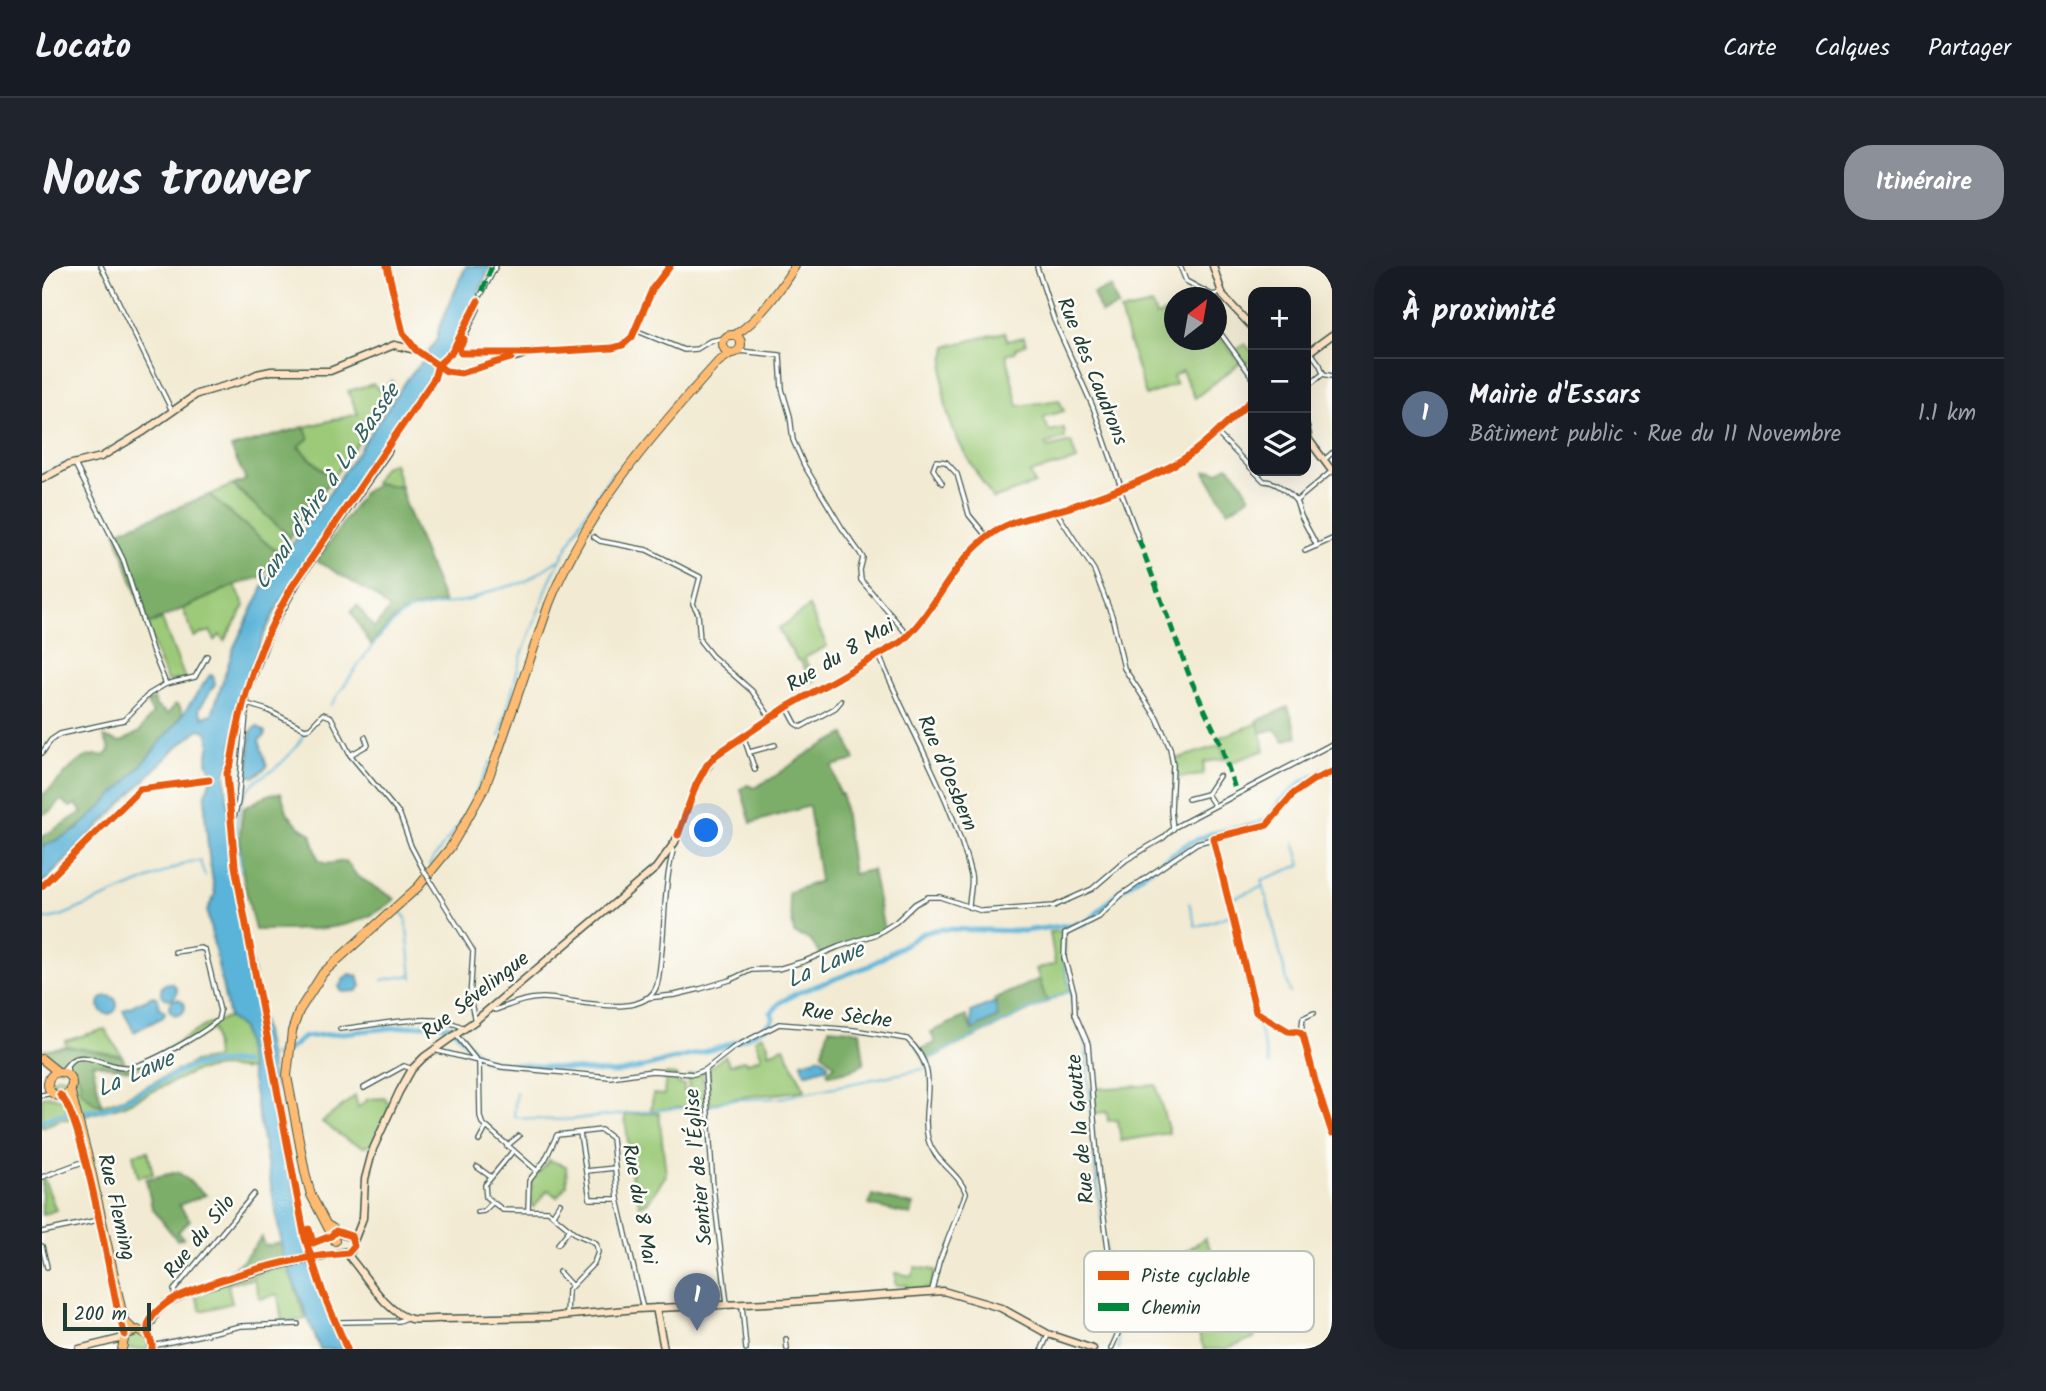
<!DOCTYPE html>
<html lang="fr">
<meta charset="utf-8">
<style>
body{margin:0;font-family:Kalam,sans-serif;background:#20242c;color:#f1f3f6}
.controls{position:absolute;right:21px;top:21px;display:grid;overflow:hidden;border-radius:14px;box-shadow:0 7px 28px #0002}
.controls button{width:63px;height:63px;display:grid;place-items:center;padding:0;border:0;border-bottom:2px solid #363941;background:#171b24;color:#f1f3f6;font:35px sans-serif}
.compass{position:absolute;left:1122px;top:21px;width:63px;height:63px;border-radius:50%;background:#171b24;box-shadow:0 7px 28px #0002;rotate:31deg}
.scale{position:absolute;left:21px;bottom:18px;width:88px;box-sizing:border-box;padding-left:7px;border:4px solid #1f3d34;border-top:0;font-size:19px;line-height:24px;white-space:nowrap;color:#1f3d34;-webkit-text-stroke:5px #fdfcf7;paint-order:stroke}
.you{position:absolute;left:665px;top:565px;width:24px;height:24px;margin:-18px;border:5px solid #fff;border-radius:50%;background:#1a73e8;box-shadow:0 0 0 10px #1a73e833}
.badge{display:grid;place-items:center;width:46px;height:46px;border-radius:50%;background:#8c9099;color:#fff;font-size:23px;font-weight:700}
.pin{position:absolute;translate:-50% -58px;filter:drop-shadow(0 2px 4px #0008)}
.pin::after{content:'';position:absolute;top:37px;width:24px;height:21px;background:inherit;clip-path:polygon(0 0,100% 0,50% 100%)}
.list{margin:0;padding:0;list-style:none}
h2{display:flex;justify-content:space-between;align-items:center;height:91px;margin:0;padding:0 28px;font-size:30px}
h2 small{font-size:23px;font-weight:400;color:#9ea1a6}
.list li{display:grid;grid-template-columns:46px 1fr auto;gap:21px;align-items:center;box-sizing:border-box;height:112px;padding:0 28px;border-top:2px solid #363941}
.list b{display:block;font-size:26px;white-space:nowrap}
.list p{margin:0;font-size:23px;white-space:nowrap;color:#9ea1a6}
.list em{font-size:23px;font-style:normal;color:#9ea1a6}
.icon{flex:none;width:38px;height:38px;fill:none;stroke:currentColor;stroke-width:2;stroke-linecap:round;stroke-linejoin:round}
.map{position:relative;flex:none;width:1290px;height:1083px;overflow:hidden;border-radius:28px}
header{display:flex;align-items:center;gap:42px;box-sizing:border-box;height:98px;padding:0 35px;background:#171b24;border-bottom:2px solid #363941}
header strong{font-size:33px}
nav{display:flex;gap:38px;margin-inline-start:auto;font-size:24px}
.intro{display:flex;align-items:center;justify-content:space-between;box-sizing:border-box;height:168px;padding:0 42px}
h1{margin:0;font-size:49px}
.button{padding:18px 32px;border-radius:28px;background:#8c9099;color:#fff;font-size:24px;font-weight:700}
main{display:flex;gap:42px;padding:0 42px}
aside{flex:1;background:#171b24;border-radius:28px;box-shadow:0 7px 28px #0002}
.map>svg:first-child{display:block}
.green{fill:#9cca79;stroke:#5e8456;stroke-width:2}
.forest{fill:#7dae69;stroke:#4e764e;stroke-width:2}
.water{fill:#5ab3d8;stroke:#3c7886;stroke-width:2}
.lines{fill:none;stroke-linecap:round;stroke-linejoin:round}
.stream{stroke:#5ab3d8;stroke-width:2}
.river{stroke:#5ab3d8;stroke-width:5}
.street-casing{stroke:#3f574c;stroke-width:6}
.secondary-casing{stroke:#3f574c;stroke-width:9}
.primary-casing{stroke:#3f574c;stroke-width:10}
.street{stroke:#fff;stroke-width:3.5}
.secondary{stroke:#ffe4c6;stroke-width:6}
.primary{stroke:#febb71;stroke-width:8}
.street-bridge-casing{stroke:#3f574c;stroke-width:6;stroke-linecap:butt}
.street-bridge{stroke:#fff;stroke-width:3.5}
.quiet{stroke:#00873e;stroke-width:5;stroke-dasharray:10 5;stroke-linecap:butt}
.cycleway-casing{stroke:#fdfcf7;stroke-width:11}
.cycleway{stroke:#e8590c;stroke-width:7}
.labels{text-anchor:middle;stroke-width:5;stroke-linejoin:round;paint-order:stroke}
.street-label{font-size:21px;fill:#1f3d34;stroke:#fdfcf7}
.water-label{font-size:23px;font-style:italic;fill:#316065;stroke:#fdfcf7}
.key{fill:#fdfcf7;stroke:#bac3bc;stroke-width:2}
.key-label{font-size:19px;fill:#1f3d34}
</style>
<header>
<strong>Locato</strong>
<nav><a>Carte</a><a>Calques</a><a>Partager</a></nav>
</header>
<div class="intro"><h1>Nous trouver</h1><a class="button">Itinéraire</a></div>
<main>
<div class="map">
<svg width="1290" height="1083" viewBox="0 0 1290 1083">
<rect width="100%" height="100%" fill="#fdfcf7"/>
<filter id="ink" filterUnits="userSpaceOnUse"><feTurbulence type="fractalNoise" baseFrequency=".0143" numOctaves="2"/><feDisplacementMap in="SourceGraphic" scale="14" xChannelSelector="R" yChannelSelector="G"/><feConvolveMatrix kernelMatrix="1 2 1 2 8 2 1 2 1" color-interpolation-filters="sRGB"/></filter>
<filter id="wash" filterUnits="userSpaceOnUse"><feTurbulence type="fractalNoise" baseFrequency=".00686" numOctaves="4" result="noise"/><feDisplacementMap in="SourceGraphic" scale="28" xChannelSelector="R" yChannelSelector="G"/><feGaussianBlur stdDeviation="1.57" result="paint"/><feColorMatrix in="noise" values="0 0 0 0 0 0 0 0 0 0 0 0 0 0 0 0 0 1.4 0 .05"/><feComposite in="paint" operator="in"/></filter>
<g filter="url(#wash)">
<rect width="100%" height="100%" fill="#f2ead2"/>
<g class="green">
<path d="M1110,39L1114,50L1132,44V74H1163L1166,77L1178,70L1198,97L1153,132L1140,105L1131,110L1134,118L1104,130L1078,46Z"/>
<path d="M963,66L965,75L982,71L984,78L973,83V86L964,88L976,140L1017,134L1022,145L1001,151L1007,165L1022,162L1023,172L1003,178L1005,182L1029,176L1035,194L988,207L993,218L951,233C926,192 899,159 901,107C901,98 904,89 905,80Z"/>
<path d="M1203,78L1211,87V92L1204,98L1194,84Z"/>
<path d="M350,115L354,123L290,213L256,180L267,172L262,161L316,148L306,125L331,118L339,125Z"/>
<path d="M352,197L359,221L332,217L341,201Z"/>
<path d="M191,219L248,271L235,286L167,229Z"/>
<path d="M193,319L203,340L182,375L178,369L173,374L168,365L152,371L141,343Z"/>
<path d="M767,341L785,380L762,392L773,414L770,416L758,394H755L736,363Z"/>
<path d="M120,354L143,413L125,415L114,388L105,359Z"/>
<path d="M1216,457L1223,484L1187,497L1176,472Z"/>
<path d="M1179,479L1183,493L1162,496L1161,509L1133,512L1134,493Z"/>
<path d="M1023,665L1022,696L1028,724L1005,736L994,703L1013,698L1008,666Z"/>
<path d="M187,752L200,762L209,804L179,801L153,805L80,840L39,851L31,828L34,819L28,804L30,801L36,808L39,817L37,823L52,837L60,839L81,832L152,796L174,792L171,763L95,803L86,804L83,798C121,796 150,758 187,752Z"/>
<path d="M63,763L80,790L24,780L23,775Z"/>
<path d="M720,769L726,778V787L742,781L763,824C731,830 697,828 667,839L666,803L683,790L688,799L702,794L704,797L720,791L713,773Z"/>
<path d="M660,806L664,840H648L609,845L611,828L622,829L624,808L634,809L635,817L642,819V825L646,826L647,810Z"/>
<circle cx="18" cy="818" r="8"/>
<path d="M1114,819L1127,867L1079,875L1076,854L1066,855L1065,846L1052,847L1050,823Z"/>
<path d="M10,830L21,834L29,854L20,853L0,861V831Z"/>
<path d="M313,830L316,842L326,833L343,832L348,841L330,878L322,881L305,874L280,856Z"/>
<path d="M617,847L624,909L605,937L597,939L595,927H591L583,848Z"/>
<path d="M106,885L111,908L96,911L91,888Z"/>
<path d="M506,894L524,900L525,919L515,931L506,924L492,941L489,938L490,913L507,896Z"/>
<path d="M0,913H2L14,944L0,949Z"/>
<path d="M1163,972L1213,1072L1182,1083H1162L1130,995Z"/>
<path d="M246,1001L264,1053L240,1057L236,1028L218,1033L212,1013L186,1018L190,1037L159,1045L153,1028L155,1024L238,1002Z"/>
<path d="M873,1001L893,1004L888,1022L864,1024L865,1019H853V1007L870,1010Z"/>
<path d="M97,1067L106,1072L107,1083H82L84,1071Z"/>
</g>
<g class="forest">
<path d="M1069,21L1076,41L1059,47L1051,27Z"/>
<path d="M262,161L267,172L256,181L290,213L248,271L191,219L204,214L189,182Z"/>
<path d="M1186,200L1196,210L1208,231L1186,245L1163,206L1171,204L1175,206Z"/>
<path d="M336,218L359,221L363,238L402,337C361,341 355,349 329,379L309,346L315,339L332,362L348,343L330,328L275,295L322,226Z"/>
<path d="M167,229L235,286L220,311L193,319L105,359L74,266Z"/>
<path d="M112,433L114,440L126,448L133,438L138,441L140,448L134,458L85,516L45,555L23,571L0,581V571L40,546L34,538L28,541L21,535H17L10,544L0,549V529C19,518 35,483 62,490L68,484L62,471L79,476L97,466L111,447L104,436Z"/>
<path d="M1246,441L1256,470L1242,475L1233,463L1219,467L1215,455Z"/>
<path d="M803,468L813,494L790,500L797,528H800L811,608L830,604L842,664L779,689L768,674L752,667L746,627L778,615L767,540L709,557L699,523L706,519L712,522L729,513L768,486Z"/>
<path d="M239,527L246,548L258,561L269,568L276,593L284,598L304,595L315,610L353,633C314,668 262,664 213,664C204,625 191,582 202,542L228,528Z"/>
<path d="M997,713L1005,736L883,795L877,784L893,777L889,766L924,750L930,764L954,737L952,733Z"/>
<path d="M787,762L818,765L822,797L810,804L787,809L785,805L793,799L780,787Z"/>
<path d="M24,780L80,790L86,804L50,797L60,840L52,837L37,823L39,817C36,808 32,802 24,797L20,803C10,802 5,792 1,784Z"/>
<path d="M136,906L164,929L137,939L148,954L136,966L141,972L135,974L110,942L104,913Z"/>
<path d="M830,929L871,939L869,949L827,939Z"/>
<path d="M220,971L223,980L239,977L242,991L186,1007L202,993Z"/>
</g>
<g class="water">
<path d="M424,0H448L434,34L404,90L392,104L390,112L247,321C214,375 194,435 188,497L183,506L191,602L260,967L277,1024L302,1083H278L242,991L204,781L200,762L187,752L165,645L173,628L167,591L163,547L164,527L168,516L169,506L165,495L168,477L165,465L157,463L132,484L0,618V581L35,564L85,516L134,458L168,409L171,410L173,418L157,443L161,451L170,448L192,381L226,311L280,238L366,112L380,96L395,73L397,62Z"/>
<path d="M215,460L223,466V470L217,474L225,501L212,511L206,509L209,466Z"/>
<path d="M308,708L316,710L319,720L315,725L300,726L297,721L301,714Z"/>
<circle cx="127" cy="725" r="8"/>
<path d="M111,730L116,732L117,741L123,746L121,751L92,766L81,744Z"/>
<circle cx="66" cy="739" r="9"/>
<circle cx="135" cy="741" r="8"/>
<path d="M953,736L956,751L930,764L929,746Z"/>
<path d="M778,791L786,797V801L763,808L760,796Z"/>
</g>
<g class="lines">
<g class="stream">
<path d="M76,178L86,172"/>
<path d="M0,209L22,198"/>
<path d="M289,439C309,411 338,361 367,345L428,334L449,325L483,316L516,294"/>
<path d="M458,470L479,391L509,312L540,253L571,205"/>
<path d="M387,599L420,554L449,495"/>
<path d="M199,605C200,590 193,573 195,556C199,527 205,519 229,505C245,495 256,479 265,464"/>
<path d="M1188,633L1220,621"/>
<path d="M1147,637L1154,661L1189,649"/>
<path d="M0,654L19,650L147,596L158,595L163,610"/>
<path d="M1023,662L1024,660"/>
<path d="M1021,667C1017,690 1024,701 1028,722C1032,740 1029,746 1038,764"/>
<path d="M1201,701L1227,799"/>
<path d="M370,712L364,652L359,646L383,621"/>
<path d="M340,714L369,709"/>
<path d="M1248,727L1220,614L1259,599L1252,576"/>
<path d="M1043,776L1054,910L1074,1067"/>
<path d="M886,802L883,794L1029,724"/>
<path d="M474,826L472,851C536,861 600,841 663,841"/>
<path d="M668,840L685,834L738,832L881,803"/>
<path d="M1076,1071L1077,1083"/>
</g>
<g class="river">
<path d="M232,789L246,784L262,771L389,758L410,761L436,789L449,796L571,807C591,805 609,799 629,794C664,785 699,779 729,756L731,752L729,747L739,736L755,727L827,700L881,667L897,663L982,665L1042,657L1049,653L1078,624L1145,578L1168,568L1217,558L1227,551L1239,535L1260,516L1290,502"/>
<path d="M0,855L20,848L64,843L150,800L187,796L202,797"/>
</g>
</g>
</g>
<g filter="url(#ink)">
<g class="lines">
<g class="street-casing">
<g id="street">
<path d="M59,0L130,145"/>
<path d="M454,0L436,35V43L417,82L419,87L481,86"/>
<path d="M1138,0L1144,15L1170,29L1179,27"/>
<path d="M995,1L1012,54L1051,141L1079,221"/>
<path d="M593,64L642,84L655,83L668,75L684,72"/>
<path d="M1179,68L1211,112"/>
<path d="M697,85L738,89L740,123L748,150L751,174L762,199L800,262L818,287L821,292L818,304L819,314L865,368"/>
<path d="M1268,85L1278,99L1281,107"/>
<path d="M1264,121L1281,108L1290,110"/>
<path d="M1174,166L1211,204"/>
<path d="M1282,194L1290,187"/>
<path d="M33,198L81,293L110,384L124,418L153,411L165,390"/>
<path d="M1212,205L1222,215C1233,215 1247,226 1254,235"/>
<path d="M900,217L891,203L894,195L904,196L915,208L927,249L945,271"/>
<path d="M1078,223L1097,274"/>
<path d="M1014,245L1052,304L1070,350L1082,402L1115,452L1128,482L1131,499L1129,545L1131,563"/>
<path d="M552,271L558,275L605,284L658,311L651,338L656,347L658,375L670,390L710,425L728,451"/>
<path d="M1275,280L1259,250L1254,235L1290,205"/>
<path d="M1263,285L1290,273"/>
<path d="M837,389C867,463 910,531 929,609C931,617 927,631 927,641"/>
<path d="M205,438L225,444L263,463L268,462L281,448L289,451L309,490L358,549L369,580L381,603"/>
<path d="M745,441L754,458L759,461L793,442L799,435"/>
<path d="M702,472L713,504"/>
<path d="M708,486L733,479"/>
<path d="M0,487L9,474L18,468L82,454L107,428L124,418"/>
<path d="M308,489L326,479L323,471"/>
<path d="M1146,533L1165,528"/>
<path d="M1172,539L1165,528L1177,510"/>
<path d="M192,551L196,536L206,427L230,364L258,314L348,185"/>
<path d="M1171,572L1214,746L1246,765L1257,766L1261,769L1273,815L1290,867"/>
<path d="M390,618L431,685L428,733L433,755"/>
<path d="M604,732L633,729L658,723L688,714L709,704L736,703L763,695L796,681L835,668L854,656L873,638L886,631H898L940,645L1012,640L1050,623L1084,594L1121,572L1133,561L1290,478"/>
<path d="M449,742L453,744C468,739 483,732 499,732C527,731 603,757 615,719C617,711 618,701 619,692C623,657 622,619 631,585L629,582"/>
<path d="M298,763C332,760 394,744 423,763"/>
<path d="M1259,767L1261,752L1272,747"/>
<path d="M414,769L435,795"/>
<path d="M392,784L460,801L568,811L610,805L652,808L663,804L691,782L737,758L812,764L865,773C902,807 877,836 886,873C892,896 917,906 924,927L897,996L890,1024"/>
<path d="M437,796L438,850L440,857L494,904"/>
<path d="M25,800L26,810"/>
<path d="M663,804L671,921L685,1038"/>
<path d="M19,806C22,803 26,797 30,794C45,785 70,804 89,801C108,798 162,767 176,754L178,745L163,684L159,682L133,686"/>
<path d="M322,822L362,800L370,803"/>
<path d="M0,829L11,827"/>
<path d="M538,867L548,933H576"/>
<path d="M437,875L444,862"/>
<path d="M465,880L477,870"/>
<path d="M471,885L443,919L444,931L461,944L506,945L534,968L554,977L556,986L552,997L526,1024L525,1049"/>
<path d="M435,901L449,911"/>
<path d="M544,905L573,902"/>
<path d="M0,911L43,895"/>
<path d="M486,944L487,915L503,894L515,869L559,864L570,872L576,933L601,1043"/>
<path d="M435,946L442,945L450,937"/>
<path d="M511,948L518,937"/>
<path d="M0,966L56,954"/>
<path d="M516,978L528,963"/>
<path d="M0,980L5,1001"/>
<path d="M517,1006L529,1019"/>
<path d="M133,1032L132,1024L212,928"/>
<path d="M700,1039L704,1083"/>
<path d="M298,1056L357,1055L365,1052"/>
<path d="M744,1073L745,1083"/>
<path d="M111,1082L115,1079L199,1060L256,1058"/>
<path d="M1000,1083L1006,1069"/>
<path d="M1069,1083L1077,1065L1057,914L1046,778L1033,748L1032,726L1022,692L1023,668L1057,651L1079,629L1155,577L1225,559L1251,528L1271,514L1290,506"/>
</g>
</g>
<g class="secondary-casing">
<g id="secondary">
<path d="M345,0L361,67L372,83"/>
<path d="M1171,0L1181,30L1211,62"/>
<path d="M1264,88L1290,69"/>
<path d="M1264,160L1267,174L1290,205"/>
<path d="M0,213L26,199L59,191L101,166L155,128L200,115L215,108L229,105H288L352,79L374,84L404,105L419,107L490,86L571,82L581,79L590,71L611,22L628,0"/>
<path d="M312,975L321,952L323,913L331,883L357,826L370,803L382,791L433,755L614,602L633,576L657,513L674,489L745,441L859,376C895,345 910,294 951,267C974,251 1005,249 1031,240C1065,228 1114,211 1143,192C1168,175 1189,152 1211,133"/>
<path d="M304,987C322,1006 343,1047 369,1053C380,1055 392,1052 403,1053"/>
<path d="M614,1042L622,1083"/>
<path d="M400,1053L507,1051L595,1043L747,1036L901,1025L959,1042L1006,1068L1051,1083"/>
<path d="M37,1083L81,1072"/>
</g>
</g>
<g class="primary-casing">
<g id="primary">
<circle cx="690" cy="78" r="9"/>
<path d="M693,69C718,53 737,25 753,0"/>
<path d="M0,793L16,806"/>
<circle cx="18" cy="818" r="12"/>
<path d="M28,823L47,895L80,1046L84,1057L92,1064"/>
<path d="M293,975L269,929L263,906L245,810L250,765L257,745L281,707L376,621L408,582L424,555L443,521L455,489L507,338C544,245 609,170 676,96L689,87"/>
<path d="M107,1069L106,1062L114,1047L124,1037L152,1024L193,1011L245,997L309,985L312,978L310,971L299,968L287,960"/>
<path d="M80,1083L83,1069L96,1064L108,1071L110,1083"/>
</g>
</g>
<use href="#street" class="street"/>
<use href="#secondary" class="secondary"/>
<use href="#primary" class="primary"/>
<g class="street-bridge-casing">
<path id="street-bridge" d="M381,603L390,618"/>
</g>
<use href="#street-bridge" class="street-bridge"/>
<g class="quiet">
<path d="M435,39L450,0"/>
<path d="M1097,274L1149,414L1179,479L1194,526"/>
</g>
<g class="cycleway-casing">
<g id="cycleway">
<path d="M345,0L361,67L374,84L404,105L419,107L469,92"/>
<path d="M422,73L417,82L419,87H486L571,82L581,79L590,71L611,22L628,0"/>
<path d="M1290,506L1271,514L1251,528L1225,559L1171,572L1214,746L1246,765L1257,766L1261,769L1273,815L1290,867"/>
<path d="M636,569L654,519L665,499L674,489L745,441L859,376C895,345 910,294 951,267C974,251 1005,249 1031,240C1065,228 1114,211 1143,192C1168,175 1189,152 1211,133"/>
<path d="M0,620L98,523L167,514"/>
<path d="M18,829C40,847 68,1010 76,1046L83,1069"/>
<path d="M110,1083C111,1076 108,1073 106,1067C103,1052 122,1038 133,1032C184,1009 251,991 306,987L312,980L309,970L294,965L289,970L271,977L267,963"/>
<path d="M305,1083L281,1027L263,972L193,600L185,507L189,497C199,431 217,378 250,321L392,113L396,99L410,86L436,35"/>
</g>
</g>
<use href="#cycleway" class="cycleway"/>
</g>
</g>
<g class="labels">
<g class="street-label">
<text transform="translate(1051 105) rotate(68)" y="7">Rue des Caudrons</text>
<text transform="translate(798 389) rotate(-31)" y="7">Rue du 8 Mai</text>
<text transform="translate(906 507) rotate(67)" y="7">Rue d'Oesbern</text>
<text transform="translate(433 729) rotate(-38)" y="7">Rue Sévelingue</text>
<text transform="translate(805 749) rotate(7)" y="7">Rue Sèche</text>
<text transform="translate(1038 863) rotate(-95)" y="7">Rue de la Goutte</text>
<text transform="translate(656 901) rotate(-95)" y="7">Sentier de l'Église</text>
<text transform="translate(598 938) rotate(80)" y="7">Rue du 8 Mai</text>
<text transform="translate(75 941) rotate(77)" y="7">Rue Fleming</text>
<text transform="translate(157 970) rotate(-51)" y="7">Rue du Silo</text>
</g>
<g class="water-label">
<text transform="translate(284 220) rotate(-56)" y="8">Canal d'Aire à La Bassée</text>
<text transform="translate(783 698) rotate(-24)" y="8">La Lawe</text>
<text transform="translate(93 807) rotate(-24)" y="8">La Lawe</text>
</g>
</g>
<rect x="1042" y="985" width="230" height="81" rx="10" class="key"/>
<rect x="1056" y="1005" width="31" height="9" fill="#e8590c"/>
<rect x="1056" y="1037" width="31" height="8" fill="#00873e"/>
<g class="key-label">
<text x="1099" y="1016">Piste cyclable</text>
<text x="1099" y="1048">Chemin</text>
</g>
</svg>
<div class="controls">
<button>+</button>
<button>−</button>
<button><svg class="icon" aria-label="layers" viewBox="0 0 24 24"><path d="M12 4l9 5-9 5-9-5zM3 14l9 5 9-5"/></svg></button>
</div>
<svg class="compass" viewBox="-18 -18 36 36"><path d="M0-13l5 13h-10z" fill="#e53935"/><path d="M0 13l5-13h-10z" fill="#9ea1a6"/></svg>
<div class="scale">200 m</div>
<div class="you"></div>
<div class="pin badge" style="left:655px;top:1065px;background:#5c6f8a">1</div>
</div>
<aside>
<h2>À proximité<small></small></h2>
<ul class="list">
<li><span class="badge" style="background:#5c6f8a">1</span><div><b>Mairie d'Essars</b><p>Bâtiment public · Rue du 11 Novembre</p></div><em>1.1 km</em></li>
</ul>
</aside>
</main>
